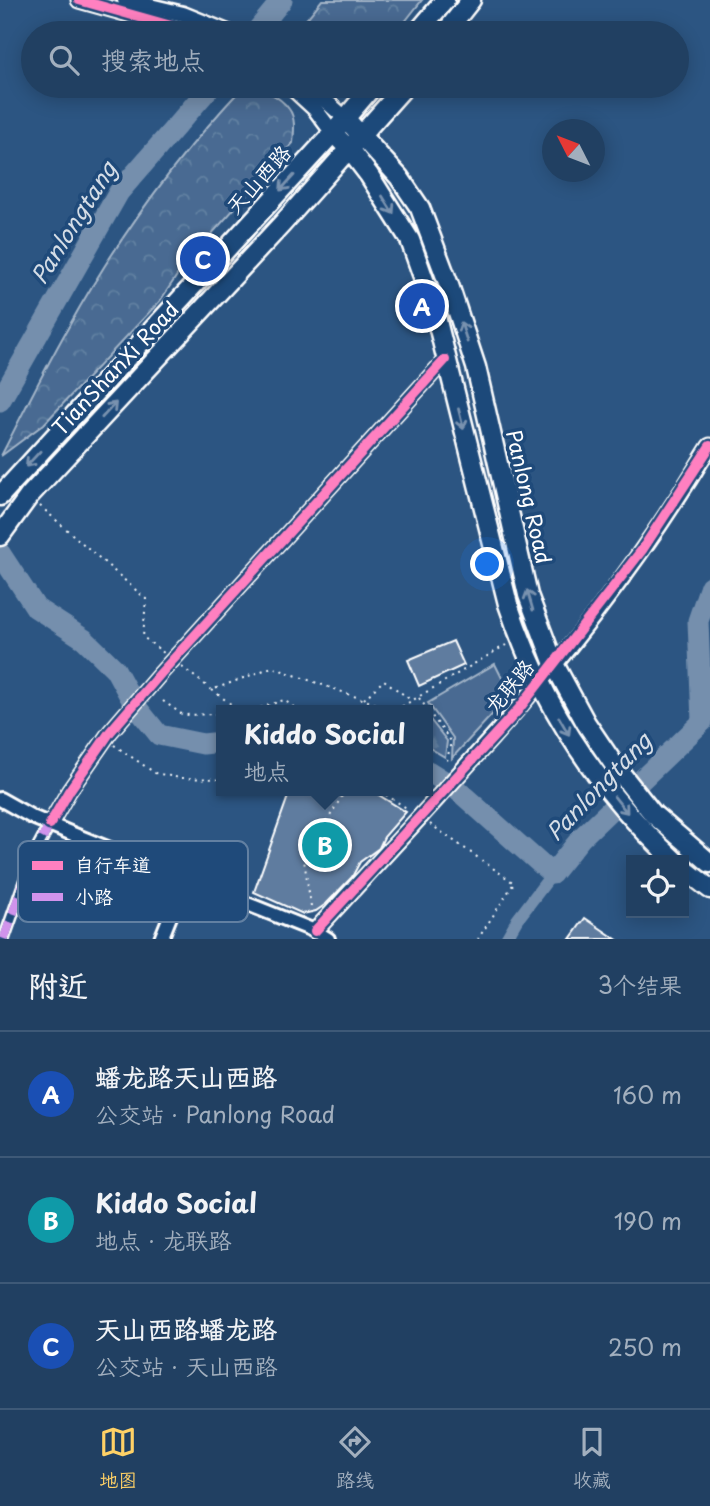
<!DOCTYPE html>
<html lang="zh">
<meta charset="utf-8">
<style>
body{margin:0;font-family:"Playpen Sans","LXGW WenKai TC",sans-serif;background:#294768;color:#f1f3f6}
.controls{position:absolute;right:21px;bottom:21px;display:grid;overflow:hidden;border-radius:0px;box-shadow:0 4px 18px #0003}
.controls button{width:63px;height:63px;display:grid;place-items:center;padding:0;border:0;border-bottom:2px solid #3e5977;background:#214062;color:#f1f3f6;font:35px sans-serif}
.compass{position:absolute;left:542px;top:119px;width:63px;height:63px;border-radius:50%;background:#214062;box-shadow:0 4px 18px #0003;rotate:312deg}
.you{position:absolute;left:488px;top:565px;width:24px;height:24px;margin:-18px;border:5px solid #fff;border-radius:50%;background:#1a73e8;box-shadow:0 0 0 10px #1a73e833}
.badge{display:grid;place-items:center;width:46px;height:46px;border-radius:50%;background:#ffd166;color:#fff;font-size:23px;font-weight:700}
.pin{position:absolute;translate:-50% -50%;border:4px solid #fff;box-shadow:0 2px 7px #0006}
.popup{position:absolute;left:216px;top:705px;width:217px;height:91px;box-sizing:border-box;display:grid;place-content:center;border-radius:0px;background:#214062;filter:drop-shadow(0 2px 5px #0005);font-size:23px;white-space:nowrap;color:#a2afbe}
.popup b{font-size:26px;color:#f1f3f6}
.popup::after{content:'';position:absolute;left:50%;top:100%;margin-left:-14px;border:14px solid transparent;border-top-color:#214062}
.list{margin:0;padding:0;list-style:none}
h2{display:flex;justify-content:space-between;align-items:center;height:91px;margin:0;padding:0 28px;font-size:30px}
h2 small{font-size:23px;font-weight:400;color:#a2afbe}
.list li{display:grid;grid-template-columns:46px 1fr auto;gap:21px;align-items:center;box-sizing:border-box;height:126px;padding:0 28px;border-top:2px solid #3e5977}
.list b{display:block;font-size:26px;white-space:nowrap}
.list p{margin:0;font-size:23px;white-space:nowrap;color:#a2afbe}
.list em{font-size:23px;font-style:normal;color:#a2afbe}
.icon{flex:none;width:38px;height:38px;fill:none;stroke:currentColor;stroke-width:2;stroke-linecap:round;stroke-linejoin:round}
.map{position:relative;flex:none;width:710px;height:939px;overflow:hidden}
.search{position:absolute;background:#214062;box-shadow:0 4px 18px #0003;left:21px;right:21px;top:21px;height:77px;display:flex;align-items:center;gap:18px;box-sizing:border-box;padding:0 24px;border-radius:38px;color:#a2afbe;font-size:26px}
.sheet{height:469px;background:#214062}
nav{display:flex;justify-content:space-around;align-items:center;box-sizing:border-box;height:98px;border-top:2px solid #3e5977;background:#214062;font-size:19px;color:#a2afbe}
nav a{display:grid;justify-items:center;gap:4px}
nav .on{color:#ffd166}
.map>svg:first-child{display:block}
.green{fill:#486b92;stroke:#a4b5c8;stroke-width:2}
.forest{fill:url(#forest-firs);stroke:#a4b5c8;stroke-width:2}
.park{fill:url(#park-crowns);stroke:#a4b5c8;stroke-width:2}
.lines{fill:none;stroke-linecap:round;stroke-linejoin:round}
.canal{stroke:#748fad;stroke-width:12}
.river{stroke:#748fad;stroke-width:21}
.building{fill:#5e7c9f;stroke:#fff;stroke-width:2}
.pedestrian-casing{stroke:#fff;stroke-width:14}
.minor-casing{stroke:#fff;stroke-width:18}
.tertiary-casing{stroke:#fff;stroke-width:19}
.secondary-casing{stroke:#fff;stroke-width:23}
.path{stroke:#fff;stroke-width:2;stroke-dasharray:2 5;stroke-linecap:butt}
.pedestrian{stroke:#1f4a7a;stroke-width:9}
.minor{stroke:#1f4a7a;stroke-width:12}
.tertiary{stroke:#1f4a7a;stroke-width:14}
.secondary{stroke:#1f4a7a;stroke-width:18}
.tertiary-bridge-casing{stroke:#fff;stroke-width:19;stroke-linecap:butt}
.tertiary-bridge{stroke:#1f4a7a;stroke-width:14}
.quiet{stroke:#d193ec;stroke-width:9;stroke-dasharray:18 9;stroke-linecap:butt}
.cycleway-casing{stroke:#1f4a7a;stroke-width:15}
.cycleway{stroke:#ff80c0;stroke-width:10}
.oneway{stroke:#7992af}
.labels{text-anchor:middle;stroke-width:7;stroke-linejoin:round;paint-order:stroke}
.street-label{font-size:21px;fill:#fff;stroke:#1f4a7a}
.water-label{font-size:23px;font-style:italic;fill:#d5dde6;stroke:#1f4a7a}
.key{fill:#1f4a7a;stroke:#6280a2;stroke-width:2}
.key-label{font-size:19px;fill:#fff}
</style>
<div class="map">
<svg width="710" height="939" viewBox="0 0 710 939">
<defs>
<pattern id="forest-firs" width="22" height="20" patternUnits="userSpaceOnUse" patternTransform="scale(1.75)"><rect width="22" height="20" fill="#486b92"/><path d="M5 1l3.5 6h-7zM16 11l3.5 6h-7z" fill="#6381a2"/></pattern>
<pattern id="park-crowns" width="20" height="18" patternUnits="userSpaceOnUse" patternTransform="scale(1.75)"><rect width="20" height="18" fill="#486b92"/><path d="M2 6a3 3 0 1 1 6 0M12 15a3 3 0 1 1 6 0" fill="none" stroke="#6381a2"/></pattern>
</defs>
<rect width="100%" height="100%" fill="#2c5582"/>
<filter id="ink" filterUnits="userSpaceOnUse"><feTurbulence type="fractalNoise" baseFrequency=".0143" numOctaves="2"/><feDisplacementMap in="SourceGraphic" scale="14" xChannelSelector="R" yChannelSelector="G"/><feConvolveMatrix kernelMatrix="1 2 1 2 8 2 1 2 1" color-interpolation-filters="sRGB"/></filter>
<g filter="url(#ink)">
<path class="green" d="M495,664L508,690L501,705L452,758L453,738L428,703Z"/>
<path class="forest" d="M428,717L447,741L445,757L428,747Z"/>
<g class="park">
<path d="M322,0H422L396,33H295Z"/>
<path d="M244,86C259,86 280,96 289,109C296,118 294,132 293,143L184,265L160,301L44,424L1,456C23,413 44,370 68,328C116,241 176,158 244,86Z"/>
</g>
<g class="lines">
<path class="canal" d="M506,939L517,920L552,874"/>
<g class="river">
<path d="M255,33L282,0"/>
<path d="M0,401L119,192L211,86"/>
<path d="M0,553L36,608L84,639L115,669L134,704L159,735L203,744L222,742"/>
<path d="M428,771L455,788L552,874L581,838L702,722L698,621L710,586"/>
</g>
</g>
<g class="building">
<path d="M453,641L464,665L419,686L408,660Z"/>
<path d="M290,791H363L377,794L406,812L384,837L379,848L360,862L352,877L326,904L316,911L303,914L254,892Z"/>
<path d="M585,918L616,939H570Z"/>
</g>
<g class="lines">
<g class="pedestrian-casing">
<path id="pedestrian" d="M4,939L34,854L50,824"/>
</g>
<g class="minor-casing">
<g id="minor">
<path d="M0,799L32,817L75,835L315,931L328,939"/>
<path d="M50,824L69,791L110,732L160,674L445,360"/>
<path d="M161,939L185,879"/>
</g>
</g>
<g class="tertiary-casing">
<g id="tertiary">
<path d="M79,0L196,33"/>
<path d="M125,0L183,14L230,33"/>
<path d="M290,86L315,109L333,133"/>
<path d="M309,86L345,118"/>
<path d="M469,763C558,667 642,559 710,446"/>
<path d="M315,931L420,817"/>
</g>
</g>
<g class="secondary-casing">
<g id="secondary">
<path d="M417,33L445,0"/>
<path d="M445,33L471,0"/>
<path d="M345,118L399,177L420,208L449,285L476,367L528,595L554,664L586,723L615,766L653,814L710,863"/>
<path d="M333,133L349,149L369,175L410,240L433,305L508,604C541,703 598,790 674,860"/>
<path d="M0,496L333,133L373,86"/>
<path d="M0,536L29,496L282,224L405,86"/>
<path d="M684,869L710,889"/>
</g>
</g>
<g class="path">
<path d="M40,506L146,599L143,637L164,653"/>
<path d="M182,667L212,690L272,667L393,710"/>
<path d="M212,690L239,710"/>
<path d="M419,698L428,710"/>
<path d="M364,699L384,680L411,700"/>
<path d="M163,701L183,715L222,714"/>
<path d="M254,710L284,700L298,710"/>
<path d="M396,710L506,645"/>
<path d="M428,711L451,741L447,761"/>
<path d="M114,745L155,773L180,778L222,779"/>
<path d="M380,791L408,809"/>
<path d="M430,824L514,883L478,939"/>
<path d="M312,913L304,860L345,791"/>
</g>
<use href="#pedestrian" class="pedestrian"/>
<use href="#minor" class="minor"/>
<use href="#tertiary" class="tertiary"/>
<use href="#secondary" class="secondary"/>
<g class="tertiary-bridge-casing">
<path id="tertiary-bridge" d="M420,817L469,763"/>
</g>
<use href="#tertiary-bridge" class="tertiary-bridge"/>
<path class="quiet" d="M4,939L34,854L50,824"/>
<g class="cycleway-casing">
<g id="cycleway">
<path d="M79,0L196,33"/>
<path d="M50,824L69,791L110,732L160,674L445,360"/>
<path d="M315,931L518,710L642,550L710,446"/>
</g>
</g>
<use href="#cycleway" class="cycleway"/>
</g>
<defs><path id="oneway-shaft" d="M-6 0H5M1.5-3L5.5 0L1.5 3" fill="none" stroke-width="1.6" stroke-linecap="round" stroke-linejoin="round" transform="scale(1.75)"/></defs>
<g class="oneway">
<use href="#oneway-shaft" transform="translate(287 183) rotate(132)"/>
<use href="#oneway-shaft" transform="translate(388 205) rotate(58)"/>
<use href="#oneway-shaft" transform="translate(464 332) rotate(-108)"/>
<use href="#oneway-shaft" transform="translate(109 410) rotate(-47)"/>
<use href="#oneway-shaft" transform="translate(461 419) rotate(76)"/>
<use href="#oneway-shaft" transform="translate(33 459) rotate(133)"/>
<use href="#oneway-shaft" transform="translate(530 600) rotate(-106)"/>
<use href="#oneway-shaft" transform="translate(564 726) rotate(60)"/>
<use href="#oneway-shaft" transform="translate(621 805) rotate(51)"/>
</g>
</g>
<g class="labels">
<g class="street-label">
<text transform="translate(259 180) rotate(-48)" y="7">天山西路</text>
<text transform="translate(116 369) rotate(-47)" y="7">TianShanXi Road</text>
<text transform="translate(528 497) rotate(77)" y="7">Panlong Road</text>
<text transform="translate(510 687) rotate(-50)" y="7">龙联路</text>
</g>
<g class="water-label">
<text transform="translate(74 223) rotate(-58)" y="8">Panlongtang</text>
<text transform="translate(599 787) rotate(-46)" y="8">Panlongtang</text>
</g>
</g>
<rect x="18" y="841" width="230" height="81" rx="10" class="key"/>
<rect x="32" y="861" width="31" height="9" fill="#ff80c0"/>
<rect x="32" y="893" width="31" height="8" fill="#d193ec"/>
<g class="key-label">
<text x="75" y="872">自行车道</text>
<text x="75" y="904">小路</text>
</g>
</svg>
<div class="controls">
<button><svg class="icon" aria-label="locate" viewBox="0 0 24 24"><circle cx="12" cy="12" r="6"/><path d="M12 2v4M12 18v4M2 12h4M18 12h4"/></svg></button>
</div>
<svg class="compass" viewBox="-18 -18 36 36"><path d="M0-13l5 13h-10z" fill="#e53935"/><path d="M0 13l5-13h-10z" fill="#a2afbe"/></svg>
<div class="you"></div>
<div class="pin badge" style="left:422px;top:306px;background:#1a4fb4">A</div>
<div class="pin badge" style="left:325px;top:845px;background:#0f9aa8">B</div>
<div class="popup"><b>Kiddo Social</b>地点</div>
<div class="pin badge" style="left:203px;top:259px;background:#1a4fb4">C</div>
<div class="search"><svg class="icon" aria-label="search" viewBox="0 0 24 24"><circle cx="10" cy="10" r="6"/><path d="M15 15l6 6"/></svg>搜索地点</div>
</div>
<section class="sheet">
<h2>附近<small>3个结果</small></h2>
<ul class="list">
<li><span class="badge" style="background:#1a4fb4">A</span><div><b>蟠龙路天山西路</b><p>公交站 · Panlong Road</p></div><em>160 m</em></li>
<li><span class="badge" style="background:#0f9aa8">B</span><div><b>Kiddo Social</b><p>地点 · 龙联路</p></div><em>190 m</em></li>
<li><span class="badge" style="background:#1a4fb4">C</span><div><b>天山西路蟠龙路</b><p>公交站 · 天山西路</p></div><em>250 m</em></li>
</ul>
</section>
<nav>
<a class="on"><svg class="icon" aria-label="map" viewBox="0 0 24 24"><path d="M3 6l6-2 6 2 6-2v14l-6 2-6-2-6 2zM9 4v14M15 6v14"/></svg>地图</a>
<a><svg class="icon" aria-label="directions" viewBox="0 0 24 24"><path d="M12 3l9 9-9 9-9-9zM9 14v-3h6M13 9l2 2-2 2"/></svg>路线</a>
<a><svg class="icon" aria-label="saved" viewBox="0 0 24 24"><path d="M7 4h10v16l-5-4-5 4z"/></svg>收藏</a>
</nav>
